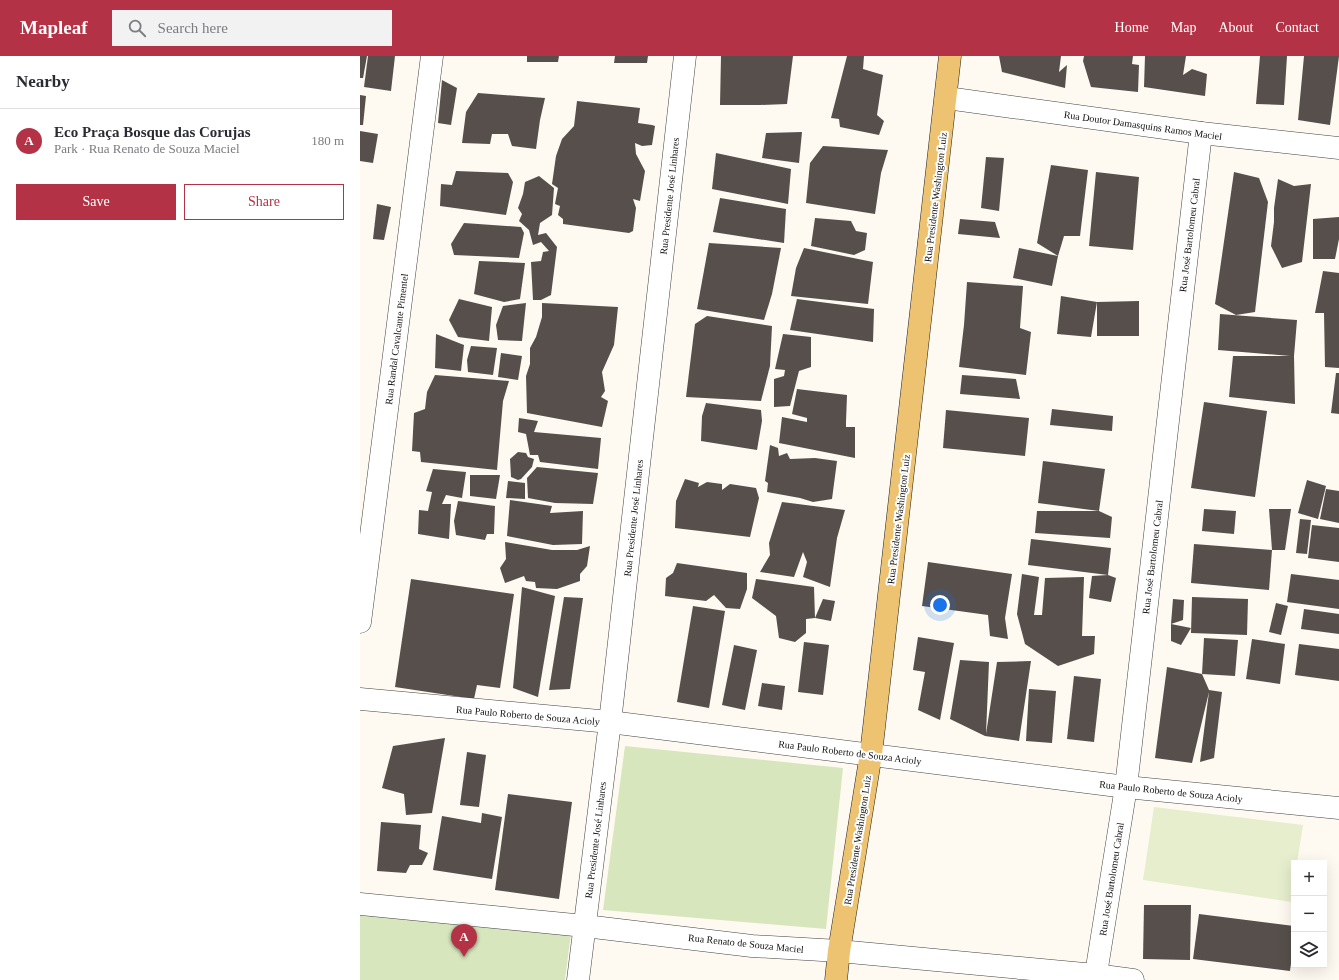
<!DOCTYPE html>
<meta charset="utf-8">
<style>
body{margin:0;font-family:"Times New Roman",serif;background:#f2f2f3;color:#2b2b33}
.controls{position:absolute;right:12px;bottom:12px;display:grid;overflow:hidden;border-radius:0px;box-shadow:0 4px 16px #0002}
.controls button{width:36px;height:36px;display:grid;place-items:center;padding:0;border:0;border-bottom:1px solid #e1e1e2;background:#fff;color:#2b2b33;font:20px sans-serif}
.you{position:absolute;left:580px;top:549px;width:14px;height:14px;margin:-10px;border:3px solid #fff;border-radius:50%;background:#1a73e8;box-shadow:0 0 0 6px #1a73e833}
.badge{display:grid;place-items:center;width:26px;height:26px;border-radius:50%;background:#b43245;color:#fff;font-size:13px;font-weight:700}
.pin{position:absolute;translate:-50% -33px;filter:drop-shadow(0 1px 2px #0008)}
.pin::after{content:'';position:absolute;top:21px;width:14px;height:12px;background:inherit;clip-path:polygon(0 0,100% 0,50% 100%)}
.list{margin:0;padding:0;list-style:none}
h2{display:flex;justify-content:space-between;align-items:center;height:52px;margin:0;padding:0 16px;font-size:17px}
h2 small{font-size:13px;font-weight:400;color:#7c7c81}
.list li{display:grid;grid-template-columns:26px 1fr auto;gap:12px;align-items:center;box-sizing:border-box;height:64px;padding:0 16px;border-top:1px solid #e1e1e2}
.list b{display:block;font-size:15px;white-space:nowrap}
.list p{margin:0;font-size:13px;white-space:nowrap;color:#7c7c81}
.list em{font-size:13px;font-style:normal;color:#7c7c81}
.actions{display:flex;gap:8px;padding:12px 16px}
.actions a{flex:1;padding:9px 0;border:1px solid #b43245;border-radius:0px;text-align:center;font-size:14px;color:#b43245}
.actions .main{background:#b43245;color:#fff}
.icon{flex:none;width:22px;height:22px;fill:none;stroke:currentColor;stroke-width:2;stroke-linecap:round;stroke-linejoin:round}
.map{position:relative;flex:none;width:979px;height:924px;overflow:hidden}
header{display:flex;align-items:center;gap:24px;box-sizing:border-box;height:56px;padding:0 20px;background:#b43245;color:#fff}
header strong{font-size:19px}
nav{display:flex;gap:22px;margin-inline-start:auto;font-size:14px}
.search{width:280px;height:36px;background:#f2f2f3;display:flex;align-items:center;gap:10px;box-sizing:border-box;padding:0 14px;border-radius:0px;color:#7c7c81;font-size:15px}
main{display:flex}
aside{flex:1;background:#fff}
.map>svg:first-child{display:block}
.green{fill:#d7e6bd}
.pitch{fill:#e6eece}
.building{fill:#564f4c}
.lines{fill:none;stroke-linecap:round;stroke-linejoin:round}
.minor-casing{stroke:#424242;stroke-width:23}
.major-casing{stroke:#202020;stroke-width:23}
.minor{stroke:#fff;stroke-width:22}
.major{stroke:#edc372;stroke-width:22}
.labels{text-anchor:middle;stroke-width:4;stroke-linejoin:round;paint-order:stroke}
.street-label{font-size:10px;fill:#0f0f0f;stroke:#fff}
</style>
<header>
<strong>Mapleaf</strong>
<div class="search"><svg class="icon" aria-label="search" viewBox="0 0 24 24"><circle cx="10" cy="10" r="6"/><path d="M15 15l6 6"/></svg>Search here</div>
<nav><a>Home</a><a>Map</a><a>About</a><a>Contact</a></nav>
</header>
<main>
<aside>
<h2>Nearby<small></small></h2>
<ul class="list">
<li><span class="badge">A</span><div><b>Eco Praça Bosque das Corujas</b><p>Park · Rua Renato de Souza Maciel</p></div><em>180 m</em></li>
</ul>
<div class="actions"><a class="main">Save</a><a>Share</a></div>
</aside>
<div class="map">
<svg width="979" height="924" viewBox="0 0 979 924">
<rect width="100%" height="100%" fill="#fefaf1"/>
<g class="green">
<path d="M265,690L483,712L466,873L243,854Z"/>
<path d="M0,853L211,877L205,924H0Z"/>
</g>
<path class="pitch" d="M794,751L943,769L937,807H934V830L932,846L783,824Z"/>
<g class="building">
<path d="M0,0H7L3,22H0Z"/>
<path d="M8,0H35L31,35L4,31Z"/>
<path d="M167,0H199L198,6H167Z"/>
<path d="M255,0H288L287,7H254Z"/>
<path d="M361,0H433L427,48L400,49H360Z"/>
<path d="M487,0H504L503,13L523,19L517,59L524,65L519,79L480,71L479,63L471,62Z"/>
<path d="M639,0H701L699,16L707,9L705,32L642,16Z"/>
<path d="M724,0H773L772,8L779,9L778,36L731,31L723,5Z"/>
<path d="M785,0H826L823,19L832,13L847,18L845,40L784,31Z"/>
<path d="M900,0H927L924,49L896,48Z"/>
<path d="M944,0H979L970,69L938,64Z"/>
<path d="M82,24L97,32L91,69L78,67Z"/>
<path d="M118,37L185,42L180,64L176,93L152,90L148,78H132L130,88L102,87L106,56Z"/>
<path d="M0,39L6,40L3,69H0Z"/>
<path d="M217,45L280,52L278,67L292,69L295,70L292,89L282,90L275,87L276,98L285,115L280,145L273,143L276,152L273,175L269,177L203,168V163L198,159L200,150L195,148L198,132L192,128L196,100L202,83L214,70Z"/>
<path d="M0,75L18,78L13,107L0,105Z"/>
<path d="M442,76L439,107L402,102L406,77Z"/>
<path d="M463,90L528,94L521,117L515,158L446,147L450,107Z"/>
<path d="M356,97L431,113L428,148L352,133Z"/>
<path d="M626,101L644,102L639,155L621,152Z"/>
<path d="M691,109L728,114L720,180H704L698,200L677,187Z"/>
<path d="M96,115L148,117L153,126L146,159L80,150L81,128L92,129Z"/>
<path d="M736,116L779,121L773,194L729,190Z"/>
<path d="M874,116L899,122L908,146L895,256L876,259L855,248Z"/>
<path d="M179,120L194,132L192,159L180,167L178,179L186,177L197,191L191,239L181,244H173L171,206L181,205L183,196L189,195L181,186L173,189L169,174L159,165L162,158L158,152L163,138L165,126Z"/>
<path d="M918,123L934,130L951,128L942,206L922,212L911,190L914,166V152Z"/>
<path d="M360,142L426,153L424,187L353,176Z"/>
<path d="M17,148L31,151L24,184L13,183Z"/>
<path d="M979,161V183L975,203H953V163Z"/>
<path d="M455,162L491,165L496,175L507,177L505,194L494,199L451,190Z"/>
<path d="M600,163L635,166L640,182L598,178Z"/>
<path d="M104,167L161,171L164,177L159,202L94,199L91,188Z"/>
<path d="M349,187L421,192L412,238L404,264L337,253Z"/>
<path d="M444,192L513,206L508,248L431,240L436,212Z"/>
<path d="M659,192L698,200L692,230L653,222Z"/>
<path d="M119,205L165,207L160,243L144,246L114,238Z"/>
<path d="M963,215L979,217V312L965,311L964,257H955Z"/>
<path d="M607,226L663,230L660,272L671,276L666,319L599,311L604,269Z"/>
<path d="M701,240L737,246L779,245V280H737V246L731,281L697,278Z"/>
<path d="M99,243L132,251L129,285L98,281L89,264Z"/>
<path d="M437,243L514,253L513,286L430,274Z"/>
<path d="M166,247L162,285L138,284L136,269L143,250Z"/>
<path d="M182,247L258,251L254,289L242,316L245,335L241,341L248,345L242,371L167,357L166,320L170,308V292L176,281L182,261Z"/>
<path d="M860,258L937,264L934,300L935,348L869,341L873,300H930L858,294Z"/>
<path d="M347,260L412,270L410,310L401,345L326,341L335,268Z"/>
<path d="M76,278L104,289L101,315L75,312Z"/>
<path d="M423,278L451,281V311L439,315L430,350L414,351V323L424,320L425,314L415,313Z"/>
<path d="M111,290L137,292L133,319L108,316L107,304Z"/>
<path d="M141,297L162,300L158,324L138,321Z"/>
<path d="M976,317H979V358L971,357Z"/>
<path d="M75,319L149,325L143,345L137,414L61,406L60,396L52,395L54,357L65,353L67,336Z"/>
<path d="M602,319L656,323L660,343L600,338Z"/>
<path d="M437,333L487,339L486,366V371H495V402L419,387L422,361L447,366V362L432,358Z"/>
<path d="M844,346L907,355L895,441L831,432Z"/>
<path d="M346,347L401,354L402,365L397,394L341,385L342,360Z"/>
<path d="M692,353L753,360L752,375L690,369Z"/>
<path d="M586,354L669,362L665,400L583,392Z"/>
<path d="M159,362L178,365L174,376L241,382L238,413L180,406L178,399H170L166,378L158,376Z"/>
<path d="M410,389L418,392L419,400L427,397L430,403L455,402L477,405L472,443L453,446L440,442L407,436L408,427L405,425Z"/>
<path d="M158,396L166,397L168,401L174,403L172,411L161,423L158,424L151,421L150,403Z"/>
<path d="M683,405L745,413L739,455L678,447Z"/>
<path d="M177,411L238,417L233,448L195,447L168,442L167,422Z"/>
<path d="M73,413L106,416L102,442L86,439L82,448H91L89,483L58,478L59,454L68,455L72,436L66,435Z"/>
<path d="M110,419H140L136,443L110,440Z"/>
<path d="M325,423L339,427L338,431L347,426L362,428V434L370,428L396,432L399,442L390,481L315,472L316,445Z"/>
<path d="M947,424L966,430L958,463L938,457Z"/>
<path d="M148,425L165,427V443L146,442Z"/>
<path d="M966,433L979,435V467L960,463Z"/>
<path d="M150,444L192,450L190,457L223,455L222,488L193,489L147,480Z"/>
<path d="M98,445L135,450L134,478H127L125,484L96,479L94,465Z"/>
<path d="M422,446L485,454L477,482L470,531L443,521L447,506L443,496L434,521L400,516L410,499L409,487Z"/>
<path d="M844,453L876,455L874,478L842,475Z"/>
<path d="M909,453H931L925,494H912Z"/>
<path d="M677,455H739L752,461L750,482L675,477Z"/>
<path d="M940,463L951,464L947,498L936,497Z"/>
<path d="M952,469L979,472V506L948,502Z"/>
<path d="M671,483L751,492L748,519L756,522L751,546L729,542L732,520L748,519L668,509Z"/>
<path d="M145,486L192,494H217L230,490L227,510L220,518V525L197,533L176,532L175,526L166,525L164,520L145,527L140,512L146,503Z"/>
<path d="M834,488L912,494L909,534L831,527Z"/>
<path d="M568,506L652,518L645,562L648,583L630,580L628,559L562,550Z"/>
<path d="M317,507L387,517V533L380,553L366,552L354,539L346,545L305,540L306,522L313,517Z"/>
<path d="M662,518L679,521L674,559H682L685,522L724,521L722,580H735L734,598L698,610L665,588L657,558Z"/>
<path d="M931,518L979,524V553L927,546Z"/>
<path d="M51,523L154,538L140,632L117,629L114,643L35,631Z"/>
<path d="M396,523L454,531L455,562L446,563V577L435,586L419,582L416,560L392,542Z"/>
<path d="M162,531L195,540L178,641L153,632Z"/>
<path d="M204,541L223,542L210,633L189,634Z"/>
<path d="M832,541L888,543L887,579L831,577Z"/>
<path d="M463,543L475,545L471,565L455,562Z"/>
<path d="M813,543L824,544L823,564L811,568L831,572L821,589L811,585V568Z"/>
<path d="M916,547L928,550L921,579L909,576Z"/>
<path d="M333,550L365,555L349,652L317,646Z"/>
<path d="M944,553L979,558V578L941,573Z"/>
<path d="M558,581L594,587L580,664L558,654L565,616L553,614Z"/>
<path d="M844,582L878,584L875,620L842,618Z"/>
<path d="M892,583L925,588L920,628L886,623Z"/>
<path d="M444,586L469,589L463,639L438,636Z"/>
<path d="M939,588L979,593V625L935,619Z"/>
<path d="M374,589L397,594L385,654L362,649Z"/>
<path d="M600,604L629,606L626,678L637,606L671,605L659,685L625,680L590,663Z"/>
<path d="M807,611L842,618L849,634L862,636L854,702L840,706L849,636L832,707L795,702Z"/>
<path d="M714,620L741,623L734,686L707,683Z"/>
<path d="M402,627L425,630L422,654L398,650Z"/>
<path d="M669,633L696,635L692,687L666,685Z"/>
<path d="M85,682L72,757L46,759L44,738L22,732L33,690Z"/>
<path d="M107,696L126,699L119,751L100,749Z"/>
<path d="M148,738L212,746L199,843L135,834Z"/>
<path d="M122,757L142,761L132,823L73,814L82,760L121,767Z"/>
<path d="M21,766L61,769L59,793L68,797L62,809H50L46,817L17,815Z"/>
<path d="M784,849H831L830,904L783,903Z"/>
<path d="M839,858L934,870V885L930,915L833,903Z"/>
</g>
<g class="lines">
<g class="minor-casing">
<g id="minor">
<path d="M587,42L841,77L979,92"/>
<path d="M0,566L72,0"/>
<path d="M0,643L250,666L766,731L979,752"/>
<path d="M0,848L225,870L392,890L479,895L735,919L773,924"/>
<path d="M218,924L250,666L325,0"/>
<path d="M735,924L766,731L841,77"/>
</g>
</g>
<g class="major-casing">
<path id="major" d="M476,924L479,895L511,698L590,0"/>
</g>
<use href="#minor" class="minor"/>
<use href="#major" class="major"/>
</g>
<g class="labels">
<g class="street-label">
<text transform="translate(783 69) rotate(8)" y="4">Rua Doutor Damasquins Ramos Maciel</text>
<text transform="translate(309 140) rotate(-84)" y="4">Rua Presidente José Linhares</text>
<text transform="translate(575 141) rotate(-83)" y="4">Rua Presidente Washington Luiz</text>
<text transform="translate(829 179) rotate(-83)" y="4">Rua José Bartolomeu Cabral</text>
<text transform="translate(36 283) rotate(-83)" y="4">Rua Randal Cavalcante Pimentel</text>
<text transform="translate(273 462) rotate(-84)" y="4">Rua Presidente José Linhares</text>
<text transform="translate(538 463) rotate(-83)" y="4">Rua Presidente Washington Luiz</text>
<text transform="translate(792 501) rotate(-83)" y="4">Rua José Bartolomeu Cabral</text>
<text transform="translate(168 659) rotate(5)" y="4">Rua Paulo Roberto de Souza Acioly</text>
<text transform="translate(490 696) rotate(7)" y="4">Rua Paulo Roberto de Souza Acioly</text>
<text transform="translate(811 735) rotate(6)" y="4">Rua Paulo Roberto de Souza Acioly</text>
<text transform="translate(235 784) rotate(-83)" y="4">Rua Presidente José Linhares</text>
<text transform="translate(497 784) rotate(-81)" y="4">Rua Presidente Washington Luiz</text>
<text transform="translate(751 823) rotate(-81)" y="4">Rua José Bartolomeu Cabral</text>
<text transform="translate(386 887) rotate(6)" y="4">Rua Renato de Souza Maciel</text>
</g>
</g>
</svg>
<div class="controls">
<button>+</button>
<button>−</button>
<button><svg class="icon" aria-label="layers" viewBox="0 0 24 24"><path d="M12 4l9 5-9 5-9-5zM3 14l9 5 9-5"/></svg></button>
</div>
<div class="you"></div>
<div class="pin badge" style="left:104px;top:901px">A</div>
</div>
</main>
